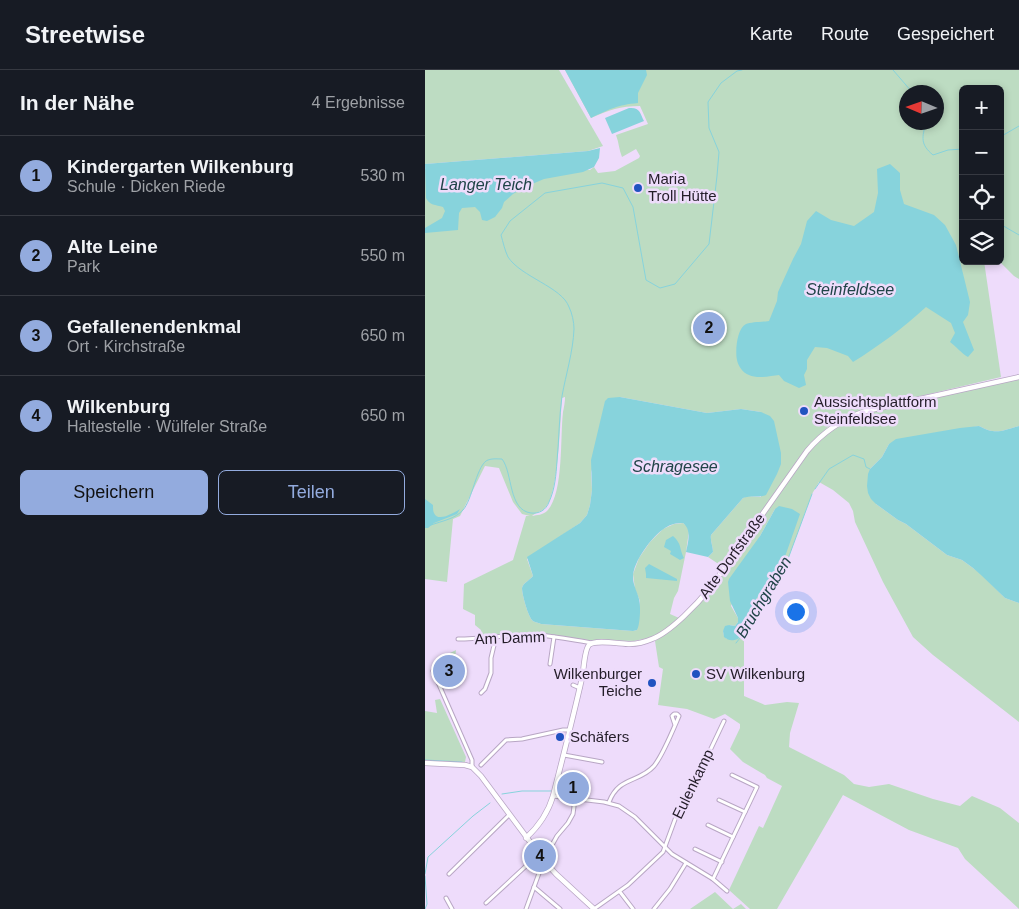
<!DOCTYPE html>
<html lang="de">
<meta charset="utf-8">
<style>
body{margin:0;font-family:Helvetica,sans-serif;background:#242831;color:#f1f3f6}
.controls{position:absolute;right:15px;top:15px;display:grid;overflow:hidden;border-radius:8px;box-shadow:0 2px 8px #0003}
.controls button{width:45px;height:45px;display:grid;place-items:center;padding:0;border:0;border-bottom:1px solid #363941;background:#171b24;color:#f1f3f6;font:25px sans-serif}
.compass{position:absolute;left:474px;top:15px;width:45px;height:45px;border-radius:50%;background:#171b24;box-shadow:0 2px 8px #0003;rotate:272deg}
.you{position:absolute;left:370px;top:541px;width:18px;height:18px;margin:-12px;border:4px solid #fff;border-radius:50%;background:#1a73e8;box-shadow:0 0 0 8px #1a73e833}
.badge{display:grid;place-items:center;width:32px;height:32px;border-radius:50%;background:#93abde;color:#111;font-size:16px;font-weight:700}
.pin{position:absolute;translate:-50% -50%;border:2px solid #fff;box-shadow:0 1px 5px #0006}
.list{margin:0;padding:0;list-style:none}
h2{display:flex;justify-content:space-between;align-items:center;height:65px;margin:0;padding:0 20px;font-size:21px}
h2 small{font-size:16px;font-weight:400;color:#9ea1a6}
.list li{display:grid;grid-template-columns:32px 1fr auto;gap:15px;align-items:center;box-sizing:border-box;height:80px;padding:0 20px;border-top:1px solid #363941}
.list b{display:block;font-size:19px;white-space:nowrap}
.list p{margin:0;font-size:16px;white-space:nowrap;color:#9ea1a6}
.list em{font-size:16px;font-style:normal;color:#9ea1a6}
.actions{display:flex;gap:10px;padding:15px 20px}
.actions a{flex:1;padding:11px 0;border:1px solid #93abde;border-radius:8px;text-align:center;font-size:18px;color:#93abde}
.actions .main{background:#93abde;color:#111}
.icon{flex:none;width:28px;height:28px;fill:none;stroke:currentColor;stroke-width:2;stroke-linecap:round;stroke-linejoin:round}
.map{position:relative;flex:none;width:594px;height:839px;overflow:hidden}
header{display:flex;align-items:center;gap:30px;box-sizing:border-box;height:70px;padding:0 25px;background:#171b24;border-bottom:1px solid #363941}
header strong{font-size:24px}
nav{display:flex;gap:28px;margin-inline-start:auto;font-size:18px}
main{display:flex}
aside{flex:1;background:#171b24}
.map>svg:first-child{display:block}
.green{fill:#bddcc2;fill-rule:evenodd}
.water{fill:#87d3dc}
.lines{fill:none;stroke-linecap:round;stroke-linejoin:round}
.stream{stroke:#87d3dc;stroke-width:1}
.street-casing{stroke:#b8a6c4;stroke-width:5}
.secondary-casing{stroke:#b8a6c4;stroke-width:6}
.street{stroke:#fff;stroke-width:3}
.secondary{stroke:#fff;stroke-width:4.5}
.poi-dot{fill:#2153c0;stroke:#eedcfb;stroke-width:2}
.labels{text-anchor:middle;stroke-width:5;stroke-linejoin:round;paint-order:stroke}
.poi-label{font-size:15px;fill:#241d29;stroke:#eedcfb;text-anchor:start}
.street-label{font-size:15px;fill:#241d29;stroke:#eedcfb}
.water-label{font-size:16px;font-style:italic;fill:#204448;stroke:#eedcfb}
</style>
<header>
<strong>Streetwise</strong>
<nav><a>Karte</a><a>Route</a><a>Gespeichert</a></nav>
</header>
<main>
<aside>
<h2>In der Nähe<small>4 Ergebnisse</small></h2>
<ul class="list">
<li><span class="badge">1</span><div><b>Kindergarten Wilkenburg</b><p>Schule · Dicken Riede</p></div><em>530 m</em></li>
<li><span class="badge">2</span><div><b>Alte Leine</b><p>Park</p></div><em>550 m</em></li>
<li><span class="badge">3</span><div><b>Gefallenendenkmal</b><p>Ort · Kirchstraße</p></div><em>650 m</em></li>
<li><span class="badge">4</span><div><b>Wilkenburg</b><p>Haltestelle · Wülfeler Straße</p></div><em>650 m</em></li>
</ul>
<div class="actions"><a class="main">Speichern</a><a>Teilen</a></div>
</aside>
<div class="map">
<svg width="594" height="839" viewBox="0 0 594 839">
<rect width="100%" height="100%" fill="#eedcfb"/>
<g class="green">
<path d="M0,0H134L178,76L163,81L0,94Z"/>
<path d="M140,0H594V209L589,206L574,191H575V19H538V191H559L576,307L441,339L416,349L403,357L380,380L298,497L283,487L288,482C288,476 285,471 286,465L318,428L322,426L336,427V342L316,339L282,343L195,327L166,402L167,420L165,435L162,445L155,453L102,489L108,506C105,510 98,513 97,518C97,524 103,547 108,551C109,552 115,553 116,554L208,561L212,560L215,531L210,519L208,504L214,488L225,472L238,459L249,454L258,453L262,456L264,461L261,482L253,521L249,528L245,544L254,548L240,560L228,567L209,571L163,570L118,564L105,563L57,567L56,560L50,555V545L38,539L39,514L88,490L101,446H105L97,444L88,432L74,398L60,396L35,446L28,449L22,512L0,509V99L165,100L169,97L173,103L190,101L214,88L215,86L211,79L197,87C194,80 194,73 191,65L223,54L215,36C195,36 184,40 166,48ZM482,22H512V52H482ZM140,327C140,332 139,337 138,342C135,367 139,424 122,441C118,445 112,445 107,446C111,442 116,442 120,438C134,425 135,349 137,328Z"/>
<path d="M594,309V356C576,361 571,365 554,356L464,374L457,387L445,399L451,434L473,450L481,454L522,485L537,490L548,498L556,504L580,528L594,533V652L508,585L488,567L458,512L430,452L428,441L424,433L408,420L394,412L387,424L360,497L355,506L339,523L328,545L324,559L319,569V626L340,635L362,632L374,633L365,663L364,677L419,705L429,714L444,717L464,714L508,729L535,736L547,726L575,738L594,753V839L540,789L533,778L484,760L418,725L352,839H325L304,820L334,756L338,758L357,716L342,708L340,705L318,692L305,679L315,658V654L300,644L289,649L262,639L233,635L238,599L234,597L230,571L258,550L281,527L383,383C400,363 421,349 446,341ZM350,439L356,498L336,521L324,542L320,557L302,569L299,566L298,561L304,555L310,556L313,552V548L306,536L335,466Z"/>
<path d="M31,580L30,588L32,590L26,600L23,613L16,611L21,596L17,595L19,586Z"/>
<path d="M15,629L41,687L40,692L0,690V641L12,643L10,630Z"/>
<path d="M290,822L308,839L316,834L321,839H265Z"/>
</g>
<g class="water">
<path d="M140,0H221L222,5L213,23V33C192,35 185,39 166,48Z"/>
<path d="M204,38C215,37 215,43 219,51L187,64L180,48Z"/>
<path d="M175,78L174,88L169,97L158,102L119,109L100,117L88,124L79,132L77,138L70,147L62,151L57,150L55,142L50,137L37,138L34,143L33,160L0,163V158L17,148L20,141L18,137C11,135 4,135 1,128L0,94L163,81Z"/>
<path d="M465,94L475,103V120L479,134L509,145L520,155L531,175L545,232L543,245L538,252L549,280L543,287C536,283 532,277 525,272L530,263L526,253L501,237C478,258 454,276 428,292L423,286L402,278L390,277L382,290V299L379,305L381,315L374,318L359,311L354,305C346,306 332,309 324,305C318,303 313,296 312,290C310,281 312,258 321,254C326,252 338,252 344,251L352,231L353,222L368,189L376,174L382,151L391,141L406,150L429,156L449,142L453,123L452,99Z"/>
<path d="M195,327L282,343L316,339L336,342L345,346L349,351L356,383V394L352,404L341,425C333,428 325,425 318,428L286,465C285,471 288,476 288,482L283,487L261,482C263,472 267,460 258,453C251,453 246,454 240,458C227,466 208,492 208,507C208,515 212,521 214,529C216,536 215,555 212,560L208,561L116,554C115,553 109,552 108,551C103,547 97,524 97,518C98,513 105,510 108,506L102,487L155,453L162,445L165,435L167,420L166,390L180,331L183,328Z"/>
<path d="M554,356C571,365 576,361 594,356V533L580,528L556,505L548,498L537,490L522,485L481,454L473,450L451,434L446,429L443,423L442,416L443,404L445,399L457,387L464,374L471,369L535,358Z"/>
<path d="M0,429L8,435C8,438 8,441 9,443C13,453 30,442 35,439L32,444L9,453L3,458H0Z"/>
<path d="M354,436L367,439L375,444L356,498L336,521L324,542L320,557L313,569C307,571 304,571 299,567L298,561L300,556L304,555L310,556L313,552V548L305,531L303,512L304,509L335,466L350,439Z"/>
<path d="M248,466C257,474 254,478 259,488L255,490L245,484L246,481L239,477L241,470Z"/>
<path d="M224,494L252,509V511L221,508V504L220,498Z"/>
</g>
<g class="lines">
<g class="stream">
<path d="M468,0L487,22"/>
<path d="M501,52C497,68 495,74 508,85L523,80L538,79"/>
<path d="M575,67L594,56"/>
<path d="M575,154L594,165"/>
<path d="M390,419L404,399L428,385L439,389L441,397L445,399"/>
<path d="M6,455C17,451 30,449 38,440C47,430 51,399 61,391C66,388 72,389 77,389C88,403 83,440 106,443C114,444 121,440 124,432C130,419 131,405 132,391C134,370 134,348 137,326C141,304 148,282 149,259C149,252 147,243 144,237C137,217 96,207 83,187C80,181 78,172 76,165L85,151L120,123L177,113L198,118L208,137L221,210L235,218L250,214L284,174L292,106L294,82L284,58L283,32L296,13L312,1L317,0"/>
<path d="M311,573L323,558L326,544L338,523L354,506L360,497L387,424"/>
<path d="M0,690L37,692"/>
<path d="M77,724L97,721H126"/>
<path d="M0,804L3,787L48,746L65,733"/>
<path d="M0,806L2,834L0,839"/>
</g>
<g class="street-casing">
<g id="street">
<path d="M33,569C59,569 85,564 112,565C130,566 148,570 167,573"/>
<path d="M125,594L129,567"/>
<path d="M8,601L47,690V697"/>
<path d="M148,615L155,618"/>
<path d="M56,623L60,619L66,603V588L71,567"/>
<path d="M139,685L177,692"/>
<path d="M56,695L81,670L97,669L138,660H145"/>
<path d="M128,726L179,732L194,736L210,747L247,784L288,809L302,821"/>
<path d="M294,730L320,742"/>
<path d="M184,732C194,706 214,713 229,696C238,685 248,660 254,646L252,644H249L247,646L250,655"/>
<path d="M283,755L308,767"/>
<path d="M270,779L297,792"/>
<path d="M122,784L132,766L143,753L148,744L150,729"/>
<path d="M24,804L84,745"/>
<path d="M288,809L332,717L307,705"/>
<path d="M109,817L135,839"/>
<path d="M195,822L208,839"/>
<path d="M21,828L27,839"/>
<path d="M61,833L114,784"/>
<path d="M101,839L117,795L120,792"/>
<path d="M169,839L203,815L238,782L252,744L265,716L281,689L299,651"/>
<path d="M229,839L245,819L261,793"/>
</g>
</g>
<g class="secondary-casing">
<g id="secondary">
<path d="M0,693L40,695L47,697L56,706L120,792L131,804L169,839"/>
<path d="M101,768C114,756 123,743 128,726C138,687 148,648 157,608C159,600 159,580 164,575C170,569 195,574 205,574C212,574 220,572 227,569C246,562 273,533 286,517L382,381C398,362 417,349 441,341L594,307"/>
</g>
</g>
<use href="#street" class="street"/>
<use href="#secondary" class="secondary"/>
</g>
<g class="poi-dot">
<circle cx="213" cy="118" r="5"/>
<circle cx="379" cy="341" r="5"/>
<circle cx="271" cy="604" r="5"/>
<circle cx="227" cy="613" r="5"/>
<circle cx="135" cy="667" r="5"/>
</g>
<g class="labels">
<g class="poi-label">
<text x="223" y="114">Maria<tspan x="223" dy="17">Troll Hütte</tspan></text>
<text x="389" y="337">Aussichtsplattform<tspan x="389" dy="17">Steinfeldsee</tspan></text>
<text x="217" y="609" text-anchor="end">Wilkenburger<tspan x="217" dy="17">Teiche</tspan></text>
<text x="281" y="609">SV Wilkenburg</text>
<text x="145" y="672">Schäfers</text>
</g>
<g class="street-label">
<text transform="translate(307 486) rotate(-54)" y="5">Alte Dorfstraße</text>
<text transform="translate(85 568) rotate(-2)" y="5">Am Damm</text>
<text transform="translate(268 714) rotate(-64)" y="5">Eulenkamp</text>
</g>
<g class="water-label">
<text x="61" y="120">Langer Teich</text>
<text x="425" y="225">Steinfeldsee</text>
<text x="250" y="402">Schragesee</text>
<text transform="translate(338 527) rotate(-59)" y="6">Bruchgraben</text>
</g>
</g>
</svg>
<div class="controls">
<button>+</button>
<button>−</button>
<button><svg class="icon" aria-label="locate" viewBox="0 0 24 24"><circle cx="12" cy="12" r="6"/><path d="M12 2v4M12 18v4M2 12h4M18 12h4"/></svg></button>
<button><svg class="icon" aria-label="layers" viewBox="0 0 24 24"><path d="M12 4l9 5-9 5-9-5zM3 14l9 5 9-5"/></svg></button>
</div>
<svg class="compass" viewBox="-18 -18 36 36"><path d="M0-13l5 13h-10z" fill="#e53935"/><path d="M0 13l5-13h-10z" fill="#9ea1a6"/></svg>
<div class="you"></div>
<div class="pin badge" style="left:148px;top:718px">1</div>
<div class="pin badge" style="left:284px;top:258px">2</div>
<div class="pin badge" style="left:24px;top:601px">3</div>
<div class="pin badge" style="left:115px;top:786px">4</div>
</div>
</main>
